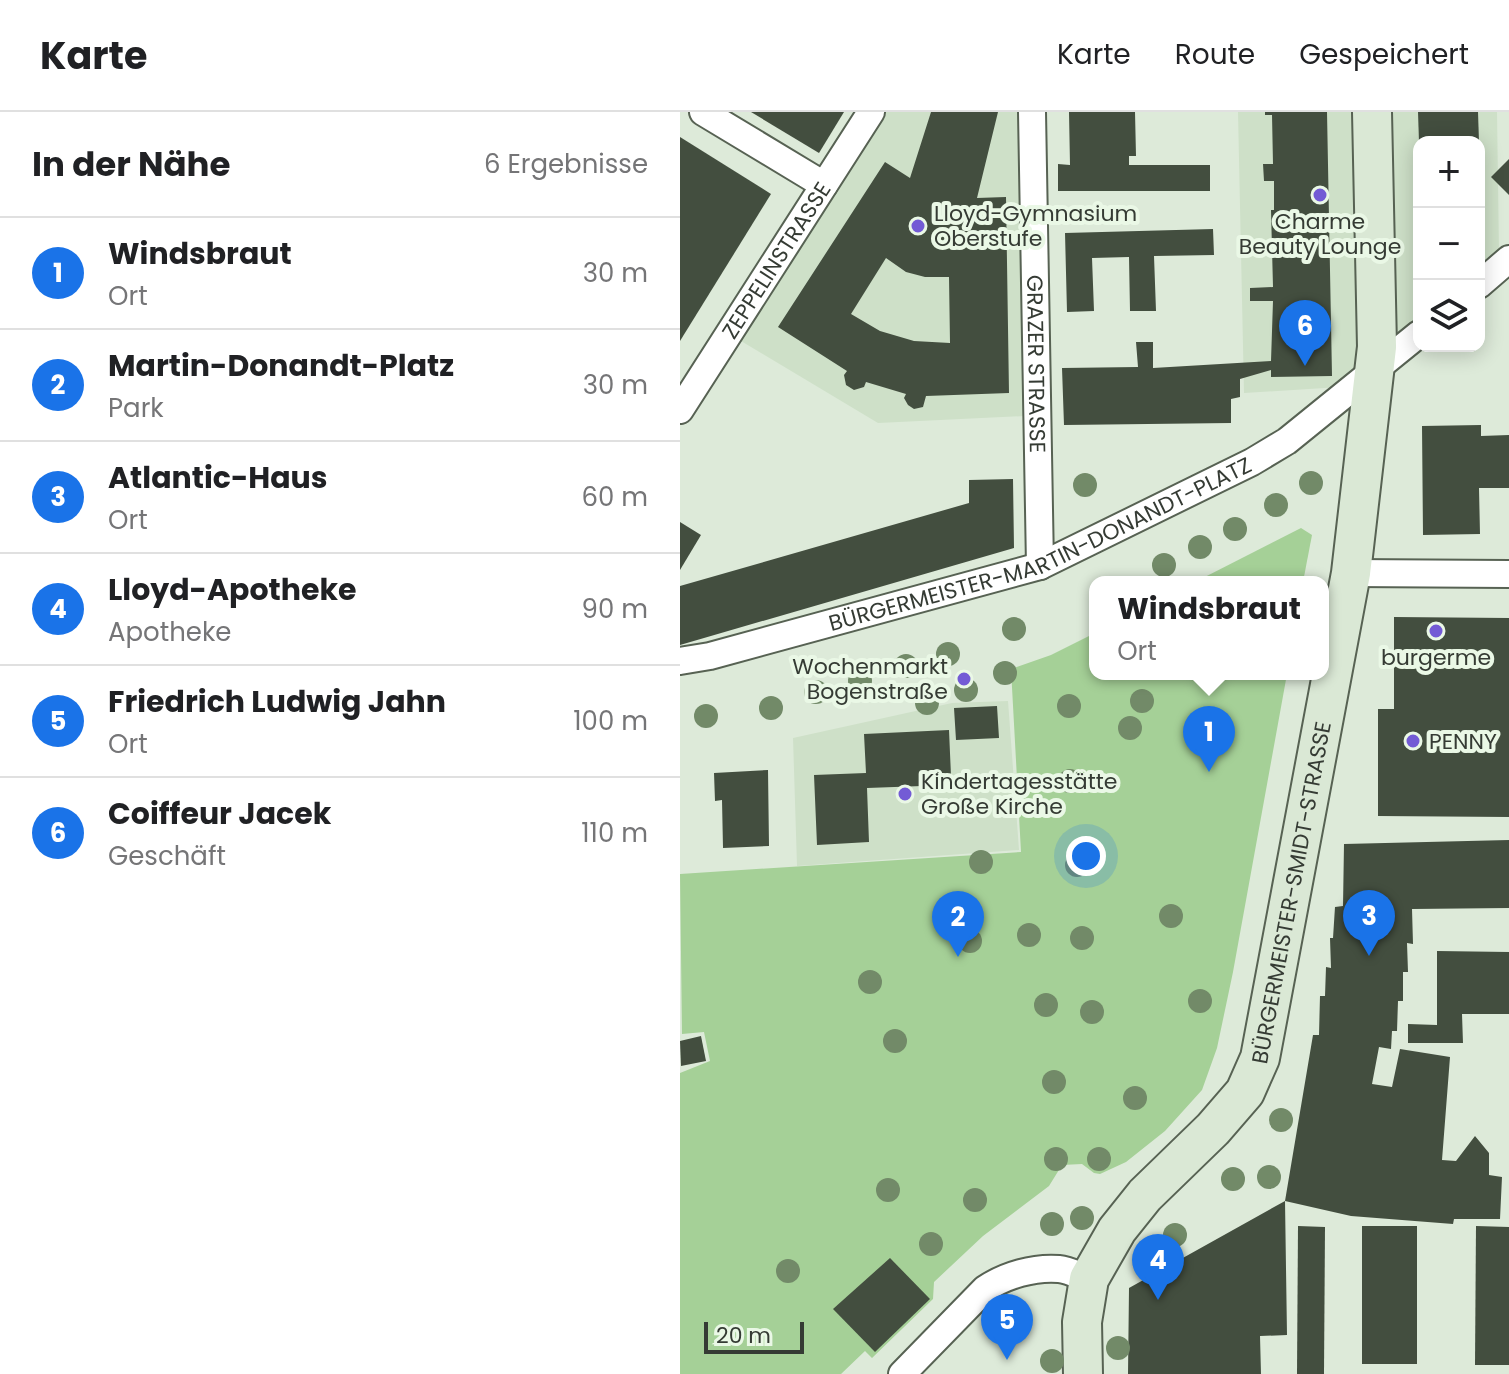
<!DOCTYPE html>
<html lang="de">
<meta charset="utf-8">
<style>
body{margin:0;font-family:Poppins,sans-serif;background:#f2f2f2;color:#202124}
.controls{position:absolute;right:24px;top:24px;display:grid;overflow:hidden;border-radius:16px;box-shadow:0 4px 20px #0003}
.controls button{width:72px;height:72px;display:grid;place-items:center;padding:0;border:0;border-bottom:2px solid #e0e0e0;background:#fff;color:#202124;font:40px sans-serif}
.scale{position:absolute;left:24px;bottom:20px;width:100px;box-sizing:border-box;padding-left:8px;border:4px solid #353b34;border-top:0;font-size:22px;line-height:28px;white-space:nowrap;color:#353b34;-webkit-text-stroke:6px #eaf8e6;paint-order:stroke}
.you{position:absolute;left:406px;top:744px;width:28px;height:28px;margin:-20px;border:6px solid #fff;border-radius:50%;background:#1a73e8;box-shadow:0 0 0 12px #1a73e833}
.badge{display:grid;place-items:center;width:52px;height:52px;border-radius:50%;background:#1a73e8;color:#fff;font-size:26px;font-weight:700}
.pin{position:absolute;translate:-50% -66px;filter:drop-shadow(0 2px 4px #0008)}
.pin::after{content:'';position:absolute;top:42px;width:28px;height:24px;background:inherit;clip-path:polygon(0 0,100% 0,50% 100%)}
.popup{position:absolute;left:409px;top:464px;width:240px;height:104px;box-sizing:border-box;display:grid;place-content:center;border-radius:16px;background:#fff;filter:drop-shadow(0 2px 6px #0005);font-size:26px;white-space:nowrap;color:#757577}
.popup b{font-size:30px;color:#202124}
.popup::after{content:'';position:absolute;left:50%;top:100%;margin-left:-16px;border:16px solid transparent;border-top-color:#fff}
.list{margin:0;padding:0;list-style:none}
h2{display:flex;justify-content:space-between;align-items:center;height:104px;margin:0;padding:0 32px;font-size:34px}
h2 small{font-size:26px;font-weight:400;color:#757577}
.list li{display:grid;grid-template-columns:52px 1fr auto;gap:24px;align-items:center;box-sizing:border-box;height:112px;padding:0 32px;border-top:2px solid #e0e0e0}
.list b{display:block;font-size:30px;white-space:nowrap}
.list p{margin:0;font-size:26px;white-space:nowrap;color:#757577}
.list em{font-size:26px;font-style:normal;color:#757577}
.icon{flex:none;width:44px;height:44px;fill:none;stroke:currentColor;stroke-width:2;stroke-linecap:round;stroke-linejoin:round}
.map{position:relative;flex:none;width:829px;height:1262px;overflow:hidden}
header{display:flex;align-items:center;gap:48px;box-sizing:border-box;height:112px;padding:0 40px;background:#fff;border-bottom:2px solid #e0e0e0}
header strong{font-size:38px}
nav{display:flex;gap:44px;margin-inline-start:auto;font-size:28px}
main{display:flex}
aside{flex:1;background:#fff}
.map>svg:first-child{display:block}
.built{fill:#cee0c8}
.green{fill:#a5d097}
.building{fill:#434e3f;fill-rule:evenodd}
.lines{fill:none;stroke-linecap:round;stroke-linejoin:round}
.street-casing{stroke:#576253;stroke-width:30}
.secondary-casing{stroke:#576253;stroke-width:42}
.street{stroke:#fff;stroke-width:26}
.secondary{stroke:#dae8d5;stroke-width:38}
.tree{fill:#728a68}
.poi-dot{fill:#735bd5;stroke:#eaf8e6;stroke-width:3}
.labels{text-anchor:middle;stroke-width:8;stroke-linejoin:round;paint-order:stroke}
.poi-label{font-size:22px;fill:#353b34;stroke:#eaf8e6;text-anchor:start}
.street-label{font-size:22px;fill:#353b34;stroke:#eaf8e6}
</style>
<header>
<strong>Karte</strong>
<nav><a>Karte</a><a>Route</a><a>Gespeichert</a></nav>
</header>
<main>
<aside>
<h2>In der Nähe<small>6 Ergebnisse</small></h2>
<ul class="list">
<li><span class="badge">1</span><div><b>Windsbraut</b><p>Ort</p></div><em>30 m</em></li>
<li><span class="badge">2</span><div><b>Martin-Donandt-Platz</b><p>Park</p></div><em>30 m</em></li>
<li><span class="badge">3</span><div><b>Atlantic-Haus</b><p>Ort</p></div><em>60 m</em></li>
<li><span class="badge">4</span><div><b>Lloyd-Apotheke</b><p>Apotheke</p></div><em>90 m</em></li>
<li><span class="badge">5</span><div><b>Friedrich Ludwig Jahn</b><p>Ort</p></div><em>100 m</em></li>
<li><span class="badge">6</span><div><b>Coiffeur Jacek</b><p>Geschäft</p></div><em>110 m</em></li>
</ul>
</aside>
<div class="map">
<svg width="829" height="1262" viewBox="0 0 829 1262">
<rect width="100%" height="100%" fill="#ddead9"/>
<g class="built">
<path d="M206,0H341L344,304L198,311L61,229Z"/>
<path d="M558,0H817L819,142L799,159V30H739V209L660,275L564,281Z"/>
<path d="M328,589L339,738L117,754L113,626L272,591Z"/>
</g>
<g class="green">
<path d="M621,416L632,423L623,470H515Z"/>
<path d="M415,521V562H607L553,860L537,936L522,978L485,1019L446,1050L420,1062L414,1061L402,1052L382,1053L369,1074L303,1124L254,1170L253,1187L192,1246L185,1239L161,1262H0V961L30,949L24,920L2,922L0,762L341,740L331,557L371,543Z"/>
</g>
<g class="building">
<path d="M71,0H164L139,41Z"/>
<path d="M251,0H318L297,86L326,85L329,281L246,284L243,295L234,297L228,293L224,286L226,282L186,270L184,275L174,278L166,273L164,263L167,259L98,215L205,50L230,66ZM206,146L226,160L245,165H269L270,231L234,229L200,219L171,202Z"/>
<path d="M389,0H455L456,44H449V53H530V79H378V52L390,53Z"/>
<path d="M585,0H647L652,264L591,265V258L560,267V285L551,287V311L384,313L382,256L458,255L456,230H473V256L591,249L593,189H570V176L593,175L591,98H594V69H584L583,52H593L592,3H585Z"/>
<path d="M738,0H798L799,30H739Z"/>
<path d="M0,25L91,82L0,229Z"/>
<path d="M829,47V83L811,65Z"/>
<path d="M533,117L534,143L474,144L476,199H450L449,145L412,146L414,199L387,200L385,121Z"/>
<path d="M801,313V324L829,323V376H799L800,422L743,423L742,314Z"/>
<path d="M333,367L334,436L0,533V474L289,391V368Z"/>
<path d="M0,410L21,423L0,458Z"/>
<path d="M714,505L829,506V705L698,704V597H714Z"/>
<path d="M317,594L319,626L276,628L274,596Z"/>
<path d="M269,618L271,664L242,665V674L187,676L189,730L137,733L134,663L186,661L184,622Z"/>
<path d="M88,658L89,734L43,736L42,688L35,689L34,661Z"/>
<path d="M829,728V796L732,797L733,832L727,831L728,860H723V889H718L717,919H712L711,937L699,935L692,972L712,975L720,937L770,945L762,1048L776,1049L795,1024L809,1041V1063L822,1065L820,1107H774L773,1112L671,1104L605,1089L633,923H639L640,884H645L646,855L651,856L650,826H653L655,795L663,794L664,732Z"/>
<path d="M757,839L829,840V902H782L783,931H728V912L757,913Z"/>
<path d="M21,924L26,949L1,954L0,929Z"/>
<path d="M605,1089L607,1223L580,1224L581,1262H448L449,1176Z"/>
<path d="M618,1114L645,1115L644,1262H617Z"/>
<rect x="682" y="1114" width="55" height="138"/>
<path d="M796,1114L829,1115V1253H795Z"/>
<path d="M210,1146L250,1187L195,1240L153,1197Z"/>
</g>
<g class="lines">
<g class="street-casing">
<g id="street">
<path d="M23,0L144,73"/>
<path id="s1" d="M352,0L360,454"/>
<path d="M799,173L829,147"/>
<path id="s2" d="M0,298L191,0"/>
<path d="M671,461L829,462"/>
<path id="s3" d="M0,549L30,544L360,454L572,350L607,329L739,222"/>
<path d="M222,1262L305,1177C326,1163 354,1155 379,1157C389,1158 400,1164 409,1167"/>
</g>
</g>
<g class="secondary-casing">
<g id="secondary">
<path id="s4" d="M403,1262L402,1210L409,1167L437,1118L465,1083L533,1017L565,980L580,946L671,461L697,235L692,0"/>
</g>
</g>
<use href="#street" class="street"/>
<use href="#secondary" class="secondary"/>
</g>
<g class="tree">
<circle cx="631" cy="371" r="12"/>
<circle cx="405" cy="373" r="12"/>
<circle cx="596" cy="393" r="12"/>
<circle cx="555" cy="417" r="12"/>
<circle cx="520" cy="435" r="12"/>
<circle cx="484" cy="453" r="12"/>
<circle cx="334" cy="517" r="12"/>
<circle cx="268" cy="542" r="12"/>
<circle cx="226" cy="554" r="12"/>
<circle cx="325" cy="561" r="12"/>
<circle cx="180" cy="569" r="12"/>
<circle cx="286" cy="578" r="12"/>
<circle cx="136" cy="580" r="12"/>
<circle cx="462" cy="589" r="12"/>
<circle cx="247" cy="591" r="12"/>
<circle cx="389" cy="594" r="12"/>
<circle cx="91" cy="596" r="12"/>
<circle cx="26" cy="604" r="12"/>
<circle cx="450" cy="616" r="12"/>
<circle cx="390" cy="669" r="12"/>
<circle cx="301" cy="750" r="12"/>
<circle cx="397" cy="753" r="12"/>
<circle cx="491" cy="804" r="12"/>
<circle cx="349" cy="823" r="12"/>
<circle cx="402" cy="826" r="12"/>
<circle cx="290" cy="829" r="12"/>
<circle cx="190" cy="870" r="12"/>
<circle cx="520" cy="889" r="12"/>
<circle cx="366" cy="893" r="12"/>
<circle cx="412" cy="900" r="12"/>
<circle cx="215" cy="929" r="12"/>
<circle cx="374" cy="970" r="12"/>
<circle cx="455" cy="986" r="12"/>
<circle cx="601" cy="1008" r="12"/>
<circle cx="376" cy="1047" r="12"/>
<circle cx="419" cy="1047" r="12"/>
<circle cx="589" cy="1065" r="12"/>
<circle cx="553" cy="1067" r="12"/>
<circle cx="208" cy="1078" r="12"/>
<circle cx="295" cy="1088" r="12"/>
<circle cx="402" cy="1106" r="12"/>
<circle cx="372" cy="1112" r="12"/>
<circle cx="495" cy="1123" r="12"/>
<circle cx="251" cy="1132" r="12"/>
<circle cx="108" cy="1159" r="12"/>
<circle cx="438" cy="1236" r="12"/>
<circle cx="372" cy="1249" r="12"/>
</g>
<g class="poi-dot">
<circle cx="640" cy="83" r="8"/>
<circle cx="238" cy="114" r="8"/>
<circle cx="756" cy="519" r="8"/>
<circle cx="284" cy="567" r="8"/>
<circle cx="733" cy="629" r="8"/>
<circle cx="225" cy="682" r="8"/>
</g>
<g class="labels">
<g class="poi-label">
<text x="254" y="109">Lloyd-Gymnasium<tspan x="254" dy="25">Oberstufe</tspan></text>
<text x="640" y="117" text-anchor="middle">Charme<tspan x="640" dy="25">Beauty Lounge</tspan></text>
<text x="756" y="553" text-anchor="middle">burgerme</text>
<text x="268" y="562" text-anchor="end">Wochenmarkt<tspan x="268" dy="25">Bogenstraße</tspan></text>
<text x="749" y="637">PENNY</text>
<text x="241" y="677">Kindertagesstätte<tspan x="241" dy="25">Große Kirche</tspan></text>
</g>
<g class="street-label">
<text dy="8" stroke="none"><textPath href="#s2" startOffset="178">ZEPPELINSTRASSE</textPath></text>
<text dy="8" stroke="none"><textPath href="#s1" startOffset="252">GRAZER STRASSE</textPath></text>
<text dy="8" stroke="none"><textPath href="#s3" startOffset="380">BÜRGERMEISTER-MARTIN-DONANDT-PLATZ</textPath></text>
<text dy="8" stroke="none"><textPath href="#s4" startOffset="546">BÜRGERMEISTER-SMIDT-STRASSE</textPath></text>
</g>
</g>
</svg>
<div class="controls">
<button>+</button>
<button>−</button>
<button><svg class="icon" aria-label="layers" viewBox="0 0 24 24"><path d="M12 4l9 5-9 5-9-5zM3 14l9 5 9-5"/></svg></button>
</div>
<div class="scale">20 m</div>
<div class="you"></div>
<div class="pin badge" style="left:529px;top:660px">1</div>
<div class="popup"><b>Windsbraut</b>Ort</div>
<div class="pin badge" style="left:278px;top:845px">2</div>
<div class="pin badge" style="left:689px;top:844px">3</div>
<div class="pin badge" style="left:478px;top:1188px">4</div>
<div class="pin badge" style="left:327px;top:1248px">5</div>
<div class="pin badge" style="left:625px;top:254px">6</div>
</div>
</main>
